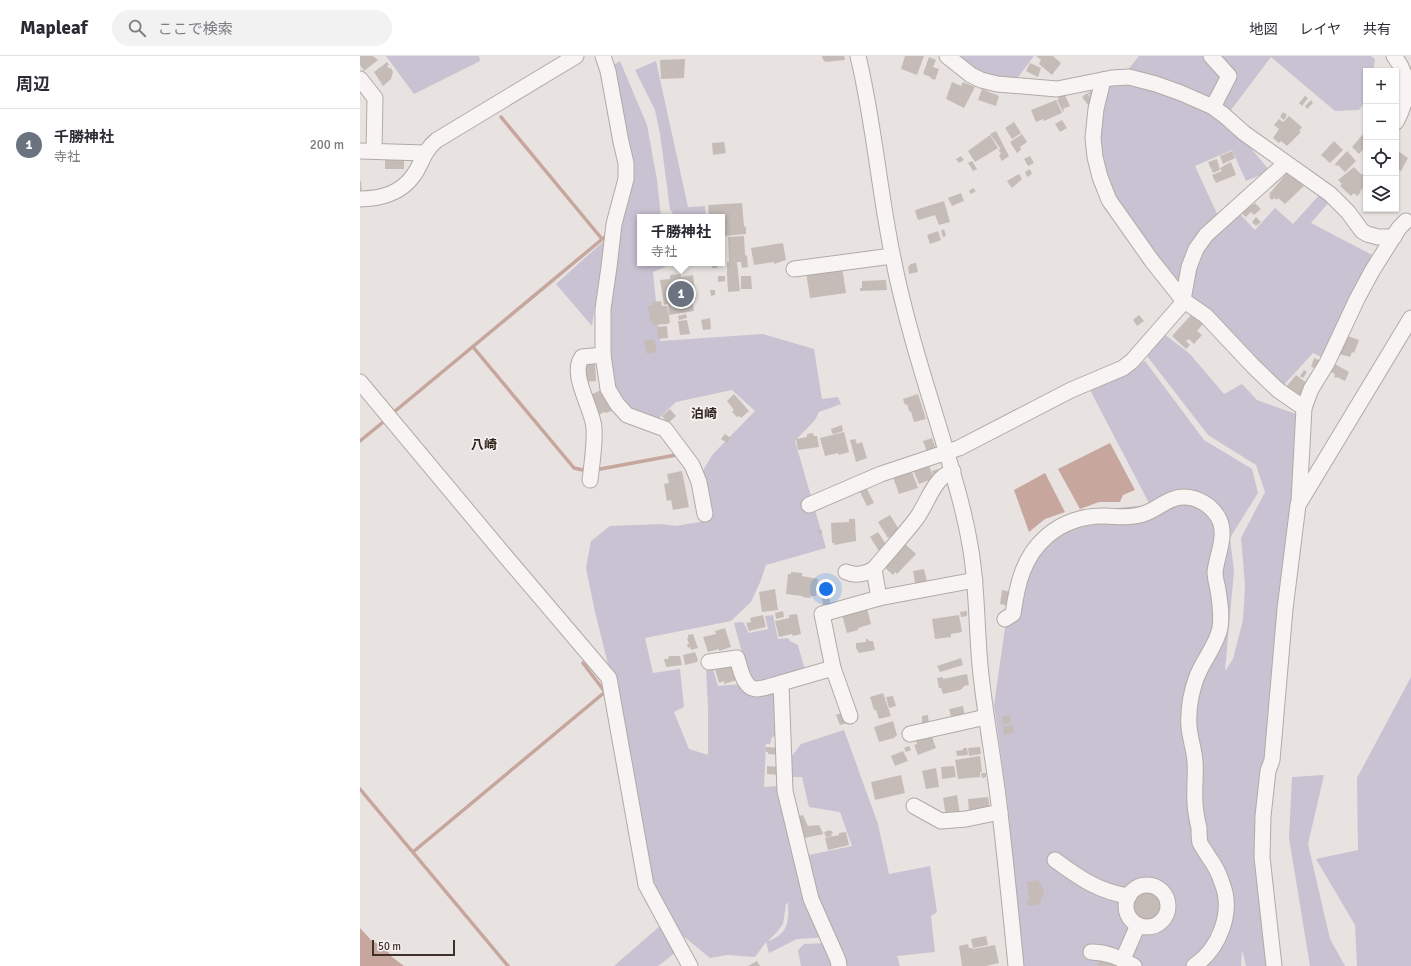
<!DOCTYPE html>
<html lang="ja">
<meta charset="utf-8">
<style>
body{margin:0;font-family:Signika,"Noto Sans JP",sans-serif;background:#f2f2f3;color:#2b2b33}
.controls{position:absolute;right:12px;top:12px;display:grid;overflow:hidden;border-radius:0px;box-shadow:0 1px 3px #0004}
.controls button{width:36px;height:36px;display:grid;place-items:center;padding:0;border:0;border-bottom:1px solid #e1e1e2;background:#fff;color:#2b2b33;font:20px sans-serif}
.scale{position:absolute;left:12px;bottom:10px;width:83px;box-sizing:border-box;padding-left:4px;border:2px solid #3f312a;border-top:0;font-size:11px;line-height:14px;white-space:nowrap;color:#3f312a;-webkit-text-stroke:3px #f6f1f0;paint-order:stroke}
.you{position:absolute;left:466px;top:533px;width:14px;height:14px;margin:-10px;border:3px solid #fff;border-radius:50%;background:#1a73e8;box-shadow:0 0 0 6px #1a73e833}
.badge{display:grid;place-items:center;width:26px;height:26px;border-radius:50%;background:#db2777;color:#fff;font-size:13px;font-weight:700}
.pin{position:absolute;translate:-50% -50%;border:2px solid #fff;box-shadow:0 1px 4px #0006}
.popup{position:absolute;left:277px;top:158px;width:88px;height:52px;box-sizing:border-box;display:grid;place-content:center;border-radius:0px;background:#fff;filter:drop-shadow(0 1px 3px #0005);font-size:13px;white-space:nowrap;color:#7c7c81}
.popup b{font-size:15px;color:#2b2b33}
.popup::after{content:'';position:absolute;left:50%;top:100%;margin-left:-8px;border:8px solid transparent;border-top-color:#fff}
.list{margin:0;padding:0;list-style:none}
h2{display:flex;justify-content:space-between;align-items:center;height:52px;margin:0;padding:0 16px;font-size:17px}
h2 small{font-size:13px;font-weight:400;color:#7c7c81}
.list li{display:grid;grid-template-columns:26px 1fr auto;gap:12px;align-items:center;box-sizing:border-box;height:72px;padding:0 16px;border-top:1px solid #e1e1e2}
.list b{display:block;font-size:15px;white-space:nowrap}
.list p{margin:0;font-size:13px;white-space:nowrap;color:#7c7c81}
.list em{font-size:13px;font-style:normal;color:#7c7c81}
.icon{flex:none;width:22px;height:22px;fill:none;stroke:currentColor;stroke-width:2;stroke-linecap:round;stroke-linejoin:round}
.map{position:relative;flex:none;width:1051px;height:910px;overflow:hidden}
header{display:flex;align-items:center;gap:24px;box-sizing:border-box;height:56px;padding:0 20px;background:#fff;border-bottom:1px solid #e1e1e2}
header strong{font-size:19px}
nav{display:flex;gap:22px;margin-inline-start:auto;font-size:14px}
.search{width:280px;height:36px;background:#f2f2f3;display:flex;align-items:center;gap:10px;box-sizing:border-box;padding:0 14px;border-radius:22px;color:#7c7c81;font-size:15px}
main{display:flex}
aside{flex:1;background:#fff}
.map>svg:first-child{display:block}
.green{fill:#c9c2d2;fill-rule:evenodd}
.water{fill:#c6a69d}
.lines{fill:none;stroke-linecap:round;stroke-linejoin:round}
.stream{stroke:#c6a69d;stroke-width:3.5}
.building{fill:#c5bcb8}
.minor-casing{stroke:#b2aaa6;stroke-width:17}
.minor{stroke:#f7f4f3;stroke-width:15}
.labels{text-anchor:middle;stroke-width:3.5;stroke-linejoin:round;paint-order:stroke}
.quarter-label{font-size:13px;font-weight:bold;fill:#30231c;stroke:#f6f1f0}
</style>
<header>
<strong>Mapleaf</strong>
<div class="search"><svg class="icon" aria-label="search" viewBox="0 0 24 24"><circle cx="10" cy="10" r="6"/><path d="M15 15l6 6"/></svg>ここで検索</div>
<nav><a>地図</a><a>レイヤ</a><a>共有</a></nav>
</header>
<main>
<aside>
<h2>周辺<small></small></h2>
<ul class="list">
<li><span class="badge" style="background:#6b7280">1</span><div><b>千勝神社</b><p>寺社</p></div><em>200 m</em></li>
</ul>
</aside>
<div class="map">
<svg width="1051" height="910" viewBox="0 0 1051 910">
<rect width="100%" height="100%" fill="#e8e3e0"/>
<g class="green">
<path d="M26,0H119L120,5L54,38Z"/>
<path d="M592,0H674L656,24L632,22Z"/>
<path d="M779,0H1011L1015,3L1013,15H1006V44L999,54L975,55L911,1L868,58L766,16Z"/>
<path d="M260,5L287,69L297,124L301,161H280V207H309L310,209L293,216L300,285L403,278L454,293L462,343L478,341L481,348L459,356L455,364L435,385L466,492L406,509L401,524L391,546L371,565L285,582L293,617L320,613L324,651L314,656L329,693L348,699V653L346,612L353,613L358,630L381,628L417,633L419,679L412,681L410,688H406L404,731L418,730L465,879L456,882L437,883L409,897L406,886L395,901L367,899L350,902L316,874L292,827L251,620L235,556L226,512L231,485L250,470L301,468L316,470L345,465L336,426L353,398L395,355L372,334L316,346L295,366L269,357L254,339L246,258L267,131L251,11ZM428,847C429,866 428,878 408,885L417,876L423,868L426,848Z"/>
<path d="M296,5L328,151L345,150L346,161H315L310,153L300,78L295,54L275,14Z"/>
<path d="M764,23L855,56L878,77L910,115L886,125L872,94L835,110L859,162L821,234L756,150L741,113L737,79L749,27Z"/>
<path d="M961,137L970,145L951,167L1016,201L963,302L953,297L921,332L829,245L838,195L878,156L895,174L915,152L933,168Z"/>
<path d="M245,184L232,270L196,228Z"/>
<path d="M803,277L830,298L864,338L882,328L897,344L936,358V442L909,701V910H886L882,894L881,910H664L647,743L634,649L652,523L676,479L703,465L732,454L790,449L730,334L785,305L844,384L892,413L898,437L870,482L874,515L865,615L873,603L883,564L885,529L881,482L905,436L896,409L848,379L787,300Z"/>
<path d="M413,559L418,583L428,582L430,585L438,589L445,614L394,629L384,604L374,567L383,566L389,577L408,573L405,560Z"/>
<path d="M1051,621V910H997L995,869L956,803L998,794L997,722Z"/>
<path d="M484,674L518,768L529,818L570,810L577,856L571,860L575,896L537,900L540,910H483L454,844L444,800L492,790L480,756L449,751L442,721H428L429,704L441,688Z"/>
<path d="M964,719L948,788L970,883L985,910H950L929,782L932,721Z"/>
<path d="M301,869L315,897L298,910H254Z"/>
<path d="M466,887L475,910H441L438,894L444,888Z"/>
</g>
<g class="water">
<path d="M750,387L775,434L763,439L760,446H739L720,453L698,413Z"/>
<path d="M685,417L705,456L685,463L669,476L654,434Z"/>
<path d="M0,872L11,884L26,893L32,901L44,910H0Z"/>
</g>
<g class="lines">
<g class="stream">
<path d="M141,61L242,183"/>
<path d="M113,291L214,412L223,414"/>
<path d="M34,356L246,180"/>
<path d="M0,385L22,367"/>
<path d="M235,414L316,399"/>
<path d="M0,733L148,910"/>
<path d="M53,796L245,636L223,607"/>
</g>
</g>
<g class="building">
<path d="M0,0H13L18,4L4,15L0,9Z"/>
<path d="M462,0H484L485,4L465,6L464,4H463Z"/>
<path d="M545,0H564L557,19L541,13Z"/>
<path d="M676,0H693L701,7L692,19L679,8L681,4Z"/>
<path d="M569,1L576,4L573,11L579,13L575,24L570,22L571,21L563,18Z"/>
<path d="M325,3L324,22L301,23L300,4Z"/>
<path d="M27,6L29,9L27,10L29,12H31L33,16L31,23L23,30L14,16Z"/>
<path d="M670,7L681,12L678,21L666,15Z"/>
<path d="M592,26L601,30L603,26L615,31L604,52L586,43Z"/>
<path d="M622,33L639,40L636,50L618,44Z"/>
<path d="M733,34L736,39L731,42L728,37Z"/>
<path d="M704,37L710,50L703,53L704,55L703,56L697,44L699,43L698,40Z"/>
<path d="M727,37L733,46L728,49L722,41Z"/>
<path d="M945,40L948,42L942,50L939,47Z"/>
<path d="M696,44L702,57L684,65L683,63L676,66L671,54Z"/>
<path d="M951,44L953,47L947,53L945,50Z"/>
<path d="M923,56L927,59L924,64L920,61Z"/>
<path d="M929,60L942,71L939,75L941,76L927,90L921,85L919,87L913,82L919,73L914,69L919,63L923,66Z"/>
<path d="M702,64L707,72L700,76L695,68Z"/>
<path d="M654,66L661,77L652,83L645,72Z"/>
<path d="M636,75L649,100L642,105L639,100L641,97L639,95L640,92L630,78Z"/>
<path d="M1004,77L1006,79V90L999,98L992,91Z"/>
<path d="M662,78L667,86L660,91L661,94L657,97L650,86Z"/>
<path d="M630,79L638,92L615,106L608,95Z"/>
<path d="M974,85L983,94L970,107L961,99Z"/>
<path d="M364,86L366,97L353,99L352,87Z"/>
<path d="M1036,89L1039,91L1038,95L1048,102L1041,115L1036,112Z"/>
<path d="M872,95L875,102L863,108L860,100Z"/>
<path d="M987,95L996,105L985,116L978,109L976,110L975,108Z"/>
<path d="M601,100L604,104L599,107L596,103Z"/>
<path d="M670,100L674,107L668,110L664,103Z"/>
<path d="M27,102L44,104V113H25V104H26Z"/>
<path d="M857,103L860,114L853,117L848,106Z"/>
<path d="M612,105L617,113L613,115L608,107Z"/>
<path d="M871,106L876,119L856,127L852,119L862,115L860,112Z"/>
<path d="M994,111L1002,119L1003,117L1006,121V129L1000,135L1001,136L997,140L994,137L991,140L980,130L982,128L978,124Z"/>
<path d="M670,113L672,118L667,121L665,116Z"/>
<path d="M927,117L931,121L932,120L944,130L925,148L918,142L917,144L914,142L912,144L909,141L911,139L909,138Z"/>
<path d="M659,118L662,123L652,132L647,125Z"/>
<path d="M0,125H1L2,137H0Z"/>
<path d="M613,132L616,135L611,138L609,135Z"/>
<path d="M601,137L604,145L592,150L588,142Z"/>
<path d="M584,145L590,166L579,169L575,159L559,164L557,162L555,154Z"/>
<path d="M891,146L893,149L895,147L901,153L894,159L891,156L886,161L882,158L884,157L883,156Z"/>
<path d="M382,147L384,170L386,171V178L364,180L365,188L362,189V161H349L348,149Z"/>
<path d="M896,161L901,166L896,170L892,166Z"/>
<path d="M584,173L586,180L583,181L581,175Z"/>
<path d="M578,175L581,184L570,188L567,179Z"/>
<path d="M384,180L385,199L387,200L388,211L382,212L381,206H377L380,235L368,236L367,218V206H369L368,181Z"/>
<path d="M423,187L426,204L414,208V206L394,209L391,192Z"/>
<rect x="352" y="207" width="5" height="5"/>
<path d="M556,207L558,216L549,218L548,210H550V208Z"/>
<path d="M482,211L486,237L450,242L446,216Z"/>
<path d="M321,218V221L333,219L336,243L332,244L334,255L309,259L308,248L304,249L300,224L310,223V219Z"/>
<path d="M358,220H365V225L358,226Z"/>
<path d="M381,220H391L392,233H381Z"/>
<path d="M526,224L527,234L500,235V232H502V225Z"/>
<path d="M350,234H355V239L351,240Z"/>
<path d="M301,245L302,250H307L310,266L308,268L292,269V265H290L288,250L293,249L292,246Z"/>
<path d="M326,258L327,262L319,264L318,260Z"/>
<path d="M832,258L843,268L837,275L842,279L834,288L829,283L826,285L830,289L826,293L812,280Z"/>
<path d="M779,259L784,265L777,270L773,264Z"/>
<path d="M350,262L351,273L343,274L341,264Z"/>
<path d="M327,264L330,278L320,279L318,265Z"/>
<path d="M307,270L308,282L298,283L297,271Z"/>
<path d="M985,279L999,284L994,297L992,296L990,301L979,298Z"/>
<path d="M294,283L297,296L287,298L284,285Z"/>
<path d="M954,302L961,305L958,313L951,311Z"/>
<path d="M235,306L236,325L225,326L223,307Z"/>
<path d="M973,307L989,316L985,325L977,321V322L974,321L975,318L969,315Z"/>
<path d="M944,314L947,316L943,322L940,320Z"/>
<path d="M936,319L947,327L946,332L940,341L926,331Z"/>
<path d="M243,333L252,355L245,357L244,356L239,359L234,347L228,340Z"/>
<path d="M374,338L389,355L381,362L379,360L377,361L372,356L374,354L367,345Z"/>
<path d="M558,338L566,363L554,366L551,356L549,355L547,348L545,349L543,343Z"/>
<path d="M310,353L316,360L308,367L302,360Z"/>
<path d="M482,369L483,375L474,378L472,377L471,373Z"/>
<path d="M484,376L489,396L479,399L478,397L465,400L460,382Z"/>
<path d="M453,377L454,380H457L459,391L438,394L436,383L447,381V378Z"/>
<path d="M365,378L371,382L367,387L361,383Z"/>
<path d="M572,382L576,393L567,396L563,385Z"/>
<path d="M495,383L497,388L502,386L507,402L496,406L490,384Z"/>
<path d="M568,407L574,422L559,428L553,413Z"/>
<path d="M578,413L580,418L574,420L572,415Z"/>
<path d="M549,414L550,417L552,416L558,432L539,438L533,421Z"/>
<path d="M322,415L329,451L313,454L311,444L307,445L304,428L309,427L307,418Z"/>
<path d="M506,431L514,447L507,450L499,434Z"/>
<path d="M530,459L540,475L528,482L518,466Z"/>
<path d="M489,463H495L496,485L474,489V487H472L471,467L489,466Z"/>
<path d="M458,474H462V478L458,477Z"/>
<path d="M518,476L527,490L519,495L510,481Z"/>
<path d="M545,488L556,498L537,518L535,516L533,519L523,510Z"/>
<path d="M564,513L568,530L556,532L553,515Z"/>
<path d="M431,516L442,517V520L458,523L456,540H451V542L442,541V540L426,538L428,518H431Z"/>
<path d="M415,533L418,554L402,556L399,536Z"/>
<path d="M468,534L471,550L464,552L460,536Z"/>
<path d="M642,534L652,536L650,550L640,548Z"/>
<path d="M507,552L511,568L498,572V574L487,577L482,559Z"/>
<path d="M423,555L424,561L416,563L415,557Z"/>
<path d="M607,555V560L601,561L600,556Z"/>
<path d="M437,558L441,578L433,580L432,578L419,581L415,565L429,562V559Z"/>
<path d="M403,559L406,571L389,575L386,567L391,566L390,562Z"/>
<path d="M599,559L602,576L591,578V581L575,583L572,563Z"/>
<path d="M365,572L371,591L359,595V593L348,596L343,581L356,578L355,575Z"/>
<path d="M333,578L338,592L331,594L330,591L328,592L327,588H329L327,582H328V579Z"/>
<path d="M506,583H508L509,585H513L515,594L499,597L496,592V587L506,586Z"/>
<path d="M335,596L338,604L337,606L325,609L323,599Z"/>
<path d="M309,600H320L322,609L306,611L304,603H308Z"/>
<path d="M601,602L603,609L580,616L577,610Z"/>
<path d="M372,608L377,624L364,628V625L359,627L355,613Z"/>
<path d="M607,618L609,629L604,630L603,632L600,634L583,638L581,632H579L577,622L583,621V623Z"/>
<path d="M523,637L531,660L519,663L516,654H514L510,641Z"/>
<path d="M533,640L536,650L529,652L526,641Z"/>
<path d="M603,650L605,661L592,664L589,653Z"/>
<path d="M484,656V661L487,667L480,669L476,659Z"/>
<path d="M568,659L569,668H562V660Z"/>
<path d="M650,659L651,667L643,669L642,660Z"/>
<path d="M533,665L537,679L534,682L519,686L514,671Z"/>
<path d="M653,669L655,677L644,679L643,671Z"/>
<path d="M571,678L576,692L558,699L554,689L557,688L556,684Z"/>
<path d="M549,690L551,694L546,696L544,692Z"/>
<path d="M406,691L420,692V699L408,698V696H406Z"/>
<path d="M620,691L621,698L609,700L608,692Z"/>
<path d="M603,692H607L608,699L597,700L596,695L603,694Z"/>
<path d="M543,695L548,705L535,710L531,700Z"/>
<path d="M620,700L622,716H620V721L598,723L595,704Z"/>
<path d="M407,710L420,711V719L407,718Z"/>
<path d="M594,710L596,721L582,723L581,711Z"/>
<path d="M576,712L579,731L566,733L562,715Z"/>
<path d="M621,717H626V721L622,722Z"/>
<path d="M541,719L545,737L515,744L511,726Z"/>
<path d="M597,739L600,758L586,760L583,742Z"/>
<path d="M628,741L630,753L609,756L608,743Z"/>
<path d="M443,759L448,770L459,769L463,777V778L440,783L435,761Z"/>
<path d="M470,774V775H472L473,777L471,778L472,780L466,781L464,776Z"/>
<path d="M486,776L489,789L468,794L465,782L479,779V777Z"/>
<path d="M679,824V827L683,832L684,839H683L680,846L681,848L669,850L666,848L669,844L667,826Z"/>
<path d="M787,835L799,839L803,851L798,862L786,866L775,861L771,850L776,839Z"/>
<path d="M626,880L628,889L613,892L611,883Z"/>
<path d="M608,888L609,892H612L613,893L635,889L639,907L626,910H602L599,890Z"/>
<path d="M741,900L763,910H737Z"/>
<path d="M397,905L400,910H388Z"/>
</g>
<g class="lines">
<g class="minor-casing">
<g id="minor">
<path d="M243,0L248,15L261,86L266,107V123L254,168L249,211L243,253V299L248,333L257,348L267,359L305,373L332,409L339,426L345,458"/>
<path d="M498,0C514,66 519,135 533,202C544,258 561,313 578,368C590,408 603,448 610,489C618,532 616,576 621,619C626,665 635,711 640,757C646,808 651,859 656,910"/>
<path d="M587,0L611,19L621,24L637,28L697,33L752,22L769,21L796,28L821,37L853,51L865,60L884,77L970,138L988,156L1002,175L1007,178L1018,181H1034"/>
<path d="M851,0L869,20L853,51"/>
<path d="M1034,0C1051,21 1049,42 1036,66"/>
<path d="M0,23L15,42L14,95"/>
<path d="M743,24L736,53L733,82L735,101L740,121L749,144L792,205L823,244L846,260L893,310L918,334L944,352"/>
<path d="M0,95L65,97"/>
<path d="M0,143C20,143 41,137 53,120C63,107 62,96 77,84L216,0"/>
<path d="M434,213L532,200"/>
<path d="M0,326L141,495L249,622L286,829L330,910"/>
<path d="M230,424C232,407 235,389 234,372C233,353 209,318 222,301L243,299"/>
<path d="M939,446L944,352L951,333L967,307L997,243L1012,215L1039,172L1046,165"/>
<path d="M449,449L521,418L599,392L711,334L763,312L772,305L821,249L823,244L829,211L836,193L846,179L918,114L925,107"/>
<path d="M486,516C495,520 506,518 514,513"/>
<path d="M519,542L514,513C528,496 543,480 556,463C568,447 573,422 593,415"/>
<path d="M645,563L653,558C657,529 663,501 686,481C701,467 724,459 745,460C758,461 773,462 786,457C799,452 809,441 824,441C837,441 851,449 858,461C868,478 857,498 855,516C855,522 857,528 858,534C860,547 862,559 860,572C856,591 842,605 836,623C831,637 828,656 829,671C830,682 834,693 835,705C836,718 834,732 835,746C835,755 837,763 839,772C839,777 839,783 840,787C842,791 846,796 848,800C854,808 859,817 862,827C874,856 859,893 834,910"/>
<path d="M349,606L377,602C380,611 383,632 396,633C403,633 413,629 421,627"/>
<path d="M473,612L421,627L425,735L451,843L478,904L479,910"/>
<path d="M490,660L473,612L462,558L519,542L615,524"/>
<path d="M550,678L626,661"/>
<path d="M554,750L581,765L606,763L640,756"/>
<path d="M695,804C718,821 739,836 769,840"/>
<circle cx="787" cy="850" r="21"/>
<path d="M731,896C747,896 760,902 774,910"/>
<path d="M763,903L778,869"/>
<path d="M914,910L902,801L903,760L908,715L912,704L925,553L938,449L1051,262"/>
</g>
</g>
<use href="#minor" class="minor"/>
</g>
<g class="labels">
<g class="quarter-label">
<text x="344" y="362">泊崎</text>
<text x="124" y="393">八崎</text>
</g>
</g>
</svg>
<div class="controls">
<button>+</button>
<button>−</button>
<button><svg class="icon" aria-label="locate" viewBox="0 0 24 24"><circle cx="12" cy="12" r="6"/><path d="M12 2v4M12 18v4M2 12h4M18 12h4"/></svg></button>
<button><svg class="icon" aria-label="layers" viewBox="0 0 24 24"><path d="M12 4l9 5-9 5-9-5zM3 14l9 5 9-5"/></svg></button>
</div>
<div class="scale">50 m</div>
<div class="you"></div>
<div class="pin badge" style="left:321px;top:238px;background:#6b7280">1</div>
<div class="popup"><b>千勝神社</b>寺社</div>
</div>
</main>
